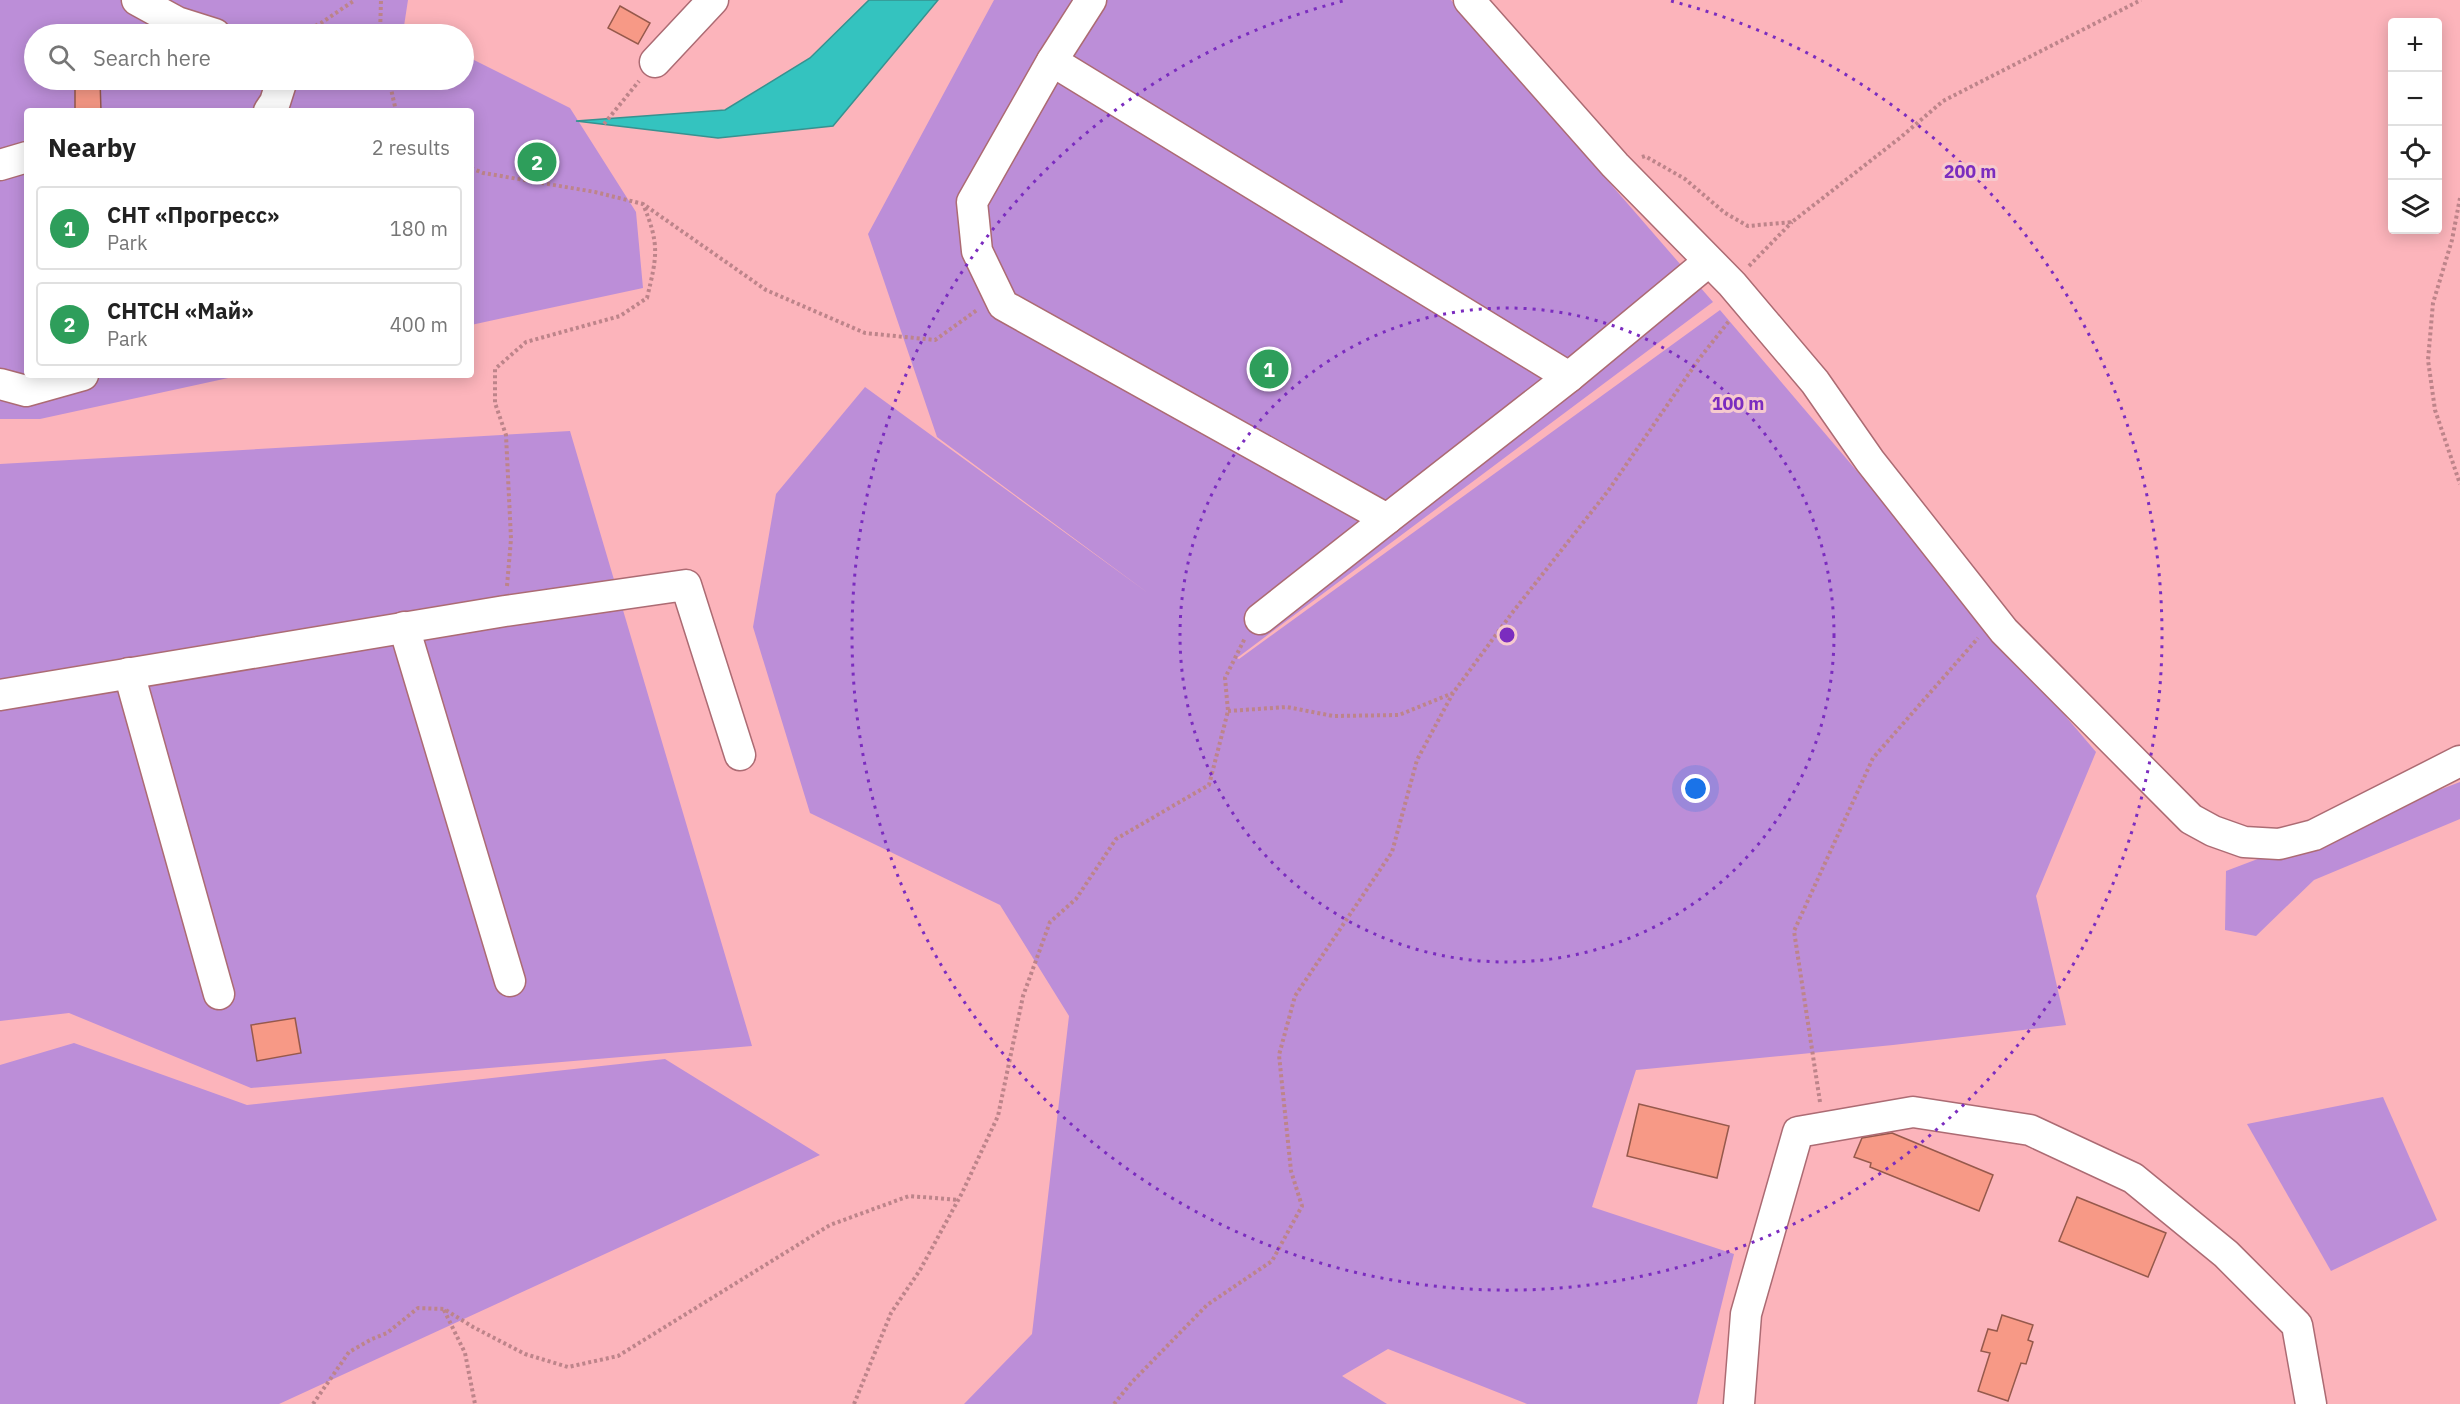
<!DOCTYPE html>
<meta charset="utf-8">
<style>
body{margin:0;font-family:"IBM Plex Sans",sans-serif;background:#f2f2f2;color:#222}
.controls{position:absolute;right:18px;top:18px;display:grid;overflow:hidden;border-radius:6px;box-shadow:0 3px 15px #0003}
.controls button{width:54px;height:54px;display:grid;place-items:center;padding:0;border:0;border-bottom:2px solid #e0e0e0;background:#fff;color:#222;font:30px sans-serif}
.you{position:absolute;left:1696px;top:789px;width:21px;height:21px;margin:-15px;border:4px solid #fff;border-radius:50%;background:#1a73e8;box-shadow:0 0 0 9px #1a73e833}
.badge{display:grid;place-items:center;width:39px;height:39px;border-radius:50%;background:#b45309;color:#fff;font-size:20px;font-weight:700}
.pin{position:absolute;translate:-50% -50%;border:3px solid #fff;box-shadow:0 2px 6px #0006}
.list{margin:0;padding:0;list-style:none}
h2{display:flex;justify-content:space-between;align-items:center;height:78px;margin:0;padding:0 24px;font-size:26px}
h2 small{font-size:20px;font-weight:400;color:#767676}
.list li{display:grid;grid-template-columns:39px 1fr auto;gap:18px;align-items:center;box-sizing:border-box;height:84px;margin:0 12px 12px;padding:0 12px;border:2px solid #e0e0e0;border-radius:6px}
.list b{display:block;font-size:22px;white-space:nowrap}
.list p{margin:0;font-size:20px;white-space:nowrap;color:#767676}
.list em{font-size:20px;font-style:normal;color:#767676}
.icon{flex:none;width:33px;height:33px;fill:none;stroke:currentColor;stroke-width:2;stroke-linecap:round;stroke-linejoin:round}
.map{position:relative;flex:none;width:2460px;height:1404px;overflow:hidden}
.search{position:absolute;background:#fff;box-shadow:0 3px 15px #0003;left:24px;top:24px;width:450px;height:66px;display:flex;align-items:center;gap:15px;box-sizing:border-box;padding:0 21px;border-radius:33px;color:#767676;font-size:22px}
.panel{position:absolute;background:#fff;box-shadow:0 3px 15px #0003;left:24px;top:108px;width:450px;height:270px;border-radius:6px}
.map>svg:first-child{display:block}
.green{fill:#bc8ed8}
.water{fill:#34c3bf;stroke:#369290;stroke-width:1.5}
.building{fill:#f79986;stroke:#96594c;stroke-width:1.5}
.lines{fill:none;stroke-linecap:round;stroke-linejoin:round}
.minor-casing{stroke:#ac6b73;stroke-width:33}
.path{stroke:#bd848a;stroke-width:4;stroke-dasharray:3 3;stroke-linecap:butt}
.minor{stroke:#fff;stroke-width:30}
.ring{fill:none;stroke:#7b2cbf;stroke-width:3;stroke-dasharray:3 6}
.centre{fill:#7b2cbf;stroke:#f6cace;stroke-width:3}
.ring-label{font-size:18px;text-anchor:middle;font-weight:bold;fill:#7b2cbf;stroke:#f6cace;stroke-width:6;stroke-linejoin:round;paint-order:stroke}
</style>
<div class="map">
<svg width="2460" height="1404" viewBox="0 0 2460 1404">
<rect width="100%" height="100%" fill="#fcb4bb"/>
<g class="green">
<path d="M0,0H408L404,26L422,34H34V80H464V55L570,108L636,212L643,288L471,325V111H27V375H242L40,419H0Z"/>
<path d="M994,0H1451L1713,302L1237,658L1239,659L1720,310L2096,752L2036,896L2066,1025L1893,1045L1636,1070L1592,1207L1734,1254L1697,1404H1527L1388,1349L1342,1376L1387,1404H964L1032,1334L1069,1016L1000,905L810,813L753,627L776,494L865,387L1148,593L937,437L868,234Z"/>
<path d="M570,431L752,1046L251,1088L69,1013L0,1021V464Z"/>
<path d="M2460,782V819L2314,880L2256,936L2225,930L2226,871Z"/>
<path d="M74,1043L247,1105L665,1059L820,1155L279,1404H0V1065Z"/>
<path d="M2383,1097L2437,1220L2331,1271L2247,1124Z"/>
</g>
<path class="water" d="M869,0H938L833,126L718,138L576,121L725,110L810,58Z"/>
<g class="building">
<path d="M620,6L650,23L638,44L608,28Z"/>
<path d="M100,80L101,111H75V81Z"/>
<path d="M295,1018L301,1053L257,1061L251,1025Z"/>
<path d="M1639,1104L1729,1126L1717,1178L1627,1156Z"/>
<path d="M1892,1133L1993,1175L1979,1211L1870,1167L1871,1163L1854,1157L1862,1138Z"/>
<path d="M2077,1197L2166,1233L2148,1277L2059,1241Z"/>
<path d="M2002,1315L2033,1325L2028,1340L2033,1342L2026,1364L2021,1363L2008,1401L1978,1391L1990,1353L1981,1351L1988,1329L1997,1331Z"/>
</g>
<g class="lines">
<g class="minor-casing">
<g id="minor">
<path d="M137,0L177,22L215,34"/>
<path d="M1091,0L1052,61L972,202L977,251L1003,305L1387,519L1569,377L1708,262"/>
<path d="M1469,0L1615,165L1732,284L1815,382L1870,461L2004,631L2191,819L2213,831L2244,842L2279,844L2314,835L2460,761"/>
<path d="M1052,61L1569,377"/>
<path d="M655,62L713,0"/>
<path d="M269,111L275,102L282,80"/>
<path d="M0,165L27,157"/>
<path d="M0,384L26,391L83,375"/>
<path d="M1260,619L1387,519"/>
<path d="M404,627L510,981"/>
<path d="M129,673L219,994"/>
<path d="M0,695L505,611L686,585L740,755"/>
<path d="M1739,1404L1746,1314L1798,1132L1913,1112L2030,1130L2133,1178L2226,1254L2297,1325L2311,1404"/>
</g>
</g>
<g class="path">
<path d="M299,34L321,23L355,0"/>
<path d="M380,34L381,0"/>
<path d="M389,80L396,111"/>
<path d="M604,124L639,81"/>
<path d="M1642,157L1645,156L1685,179L1725,213L1748,226L1792,222L1901,137L1943,101L2141,0"/>
<path d="M471,168L483,173L595,192L643,204L766,290L865,333L935,340L977,310"/>
<path d="M2460,198L2452,240L2433,303L2428,360L2435,410L2460,484"/>
<path d="M1749,266L1792,222"/>
<path d="M507,586L511,539L506,435L495,403V369L526,342L620,316L647,298C657,256 660,245 643,204"/>
<path d="M1228,711L1287,707L1333,716L1399,715L1453,693"/>
<path d="M1820,1102L1794,931L1873,758L1978,638"/>
<path d="M444,1310L465,1353L475,1404"/>
<path d="M313,1404L349,1352L372,1339L387,1333L418,1308L444,1309L473,1327L525,1354L568,1367L618,1356L830,1225L909,1196L959,1200"/>
<path d="M854,1404L891,1313L920,1270L962,1193L998,1116L1023,996L1050,922L1076,899L1116,839L1209,785L1228,711L1225,678L1245,638"/>
<path d="M1114,1404L1132,1382L1207,1305L1272,1261L1302,1206L1291,1171L1279,1055L1295,996L1392,852L1417,760L1453,693L1512,613L1608,491L1699,359L1729,321"/>
</g>
<use href="#minor" class="minor"/>
</g>
<g class="ring">
<circle cx="1507" cy="635" r="327"/>
<path d="M1671 1A655 655 0 1 1 1343 1"/>
</g>
<circle cx="1507" cy="635" r="9" class="centre"/>
<g class="ring-label">
<text x="1970" y="178">200 m</text>
<text x="1738" y="410">100 m</text>
</g>
</svg>
<div class="controls">
<button>+</button>
<button>−</button>
<button><svg class="icon" aria-label="locate" viewBox="0 0 24 24"><circle cx="12" cy="12" r="6"/><path d="M12 2v4M12 18v4M2 12h4M18 12h4"/></svg></button>
<button><svg class="icon" aria-label="layers" viewBox="0 0 24 24"><path d="M12 4l9 5-9 5-9-5zM3 14l9 5 9-5"/></svg></button>
</div>
<div class="you"></div>
<div class="pin badge" style="left:1269px;top:369px;background:#2e9e5b">1</div>
<div class="pin badge" style="left:537px;top:162px;background:#2e9e5b">2</div>
<div class="search"><svg class="icon" aria-label="search" viewBox="0 0 24 24"><circle cx="10" cy="10" r="6"/><path d="M15 15l6 6"/></svg>Search here</div>
<section class="panel">
<h2>Nearby<small>2 results</small></h2>
<ul class="list">
<li><span class="badge" style="background:#2e9e5b">1</span><div><b>СНТ «Прогресс»</b><p>Park</p></div><em>180 m</em></li>
<li><span class="badge" style="background:#2e9e5b">2</span><div><b>СНТСН «Май»</b><p>Park</p></div><em>400 m</em></li>
</ul>
</section>
</div>
